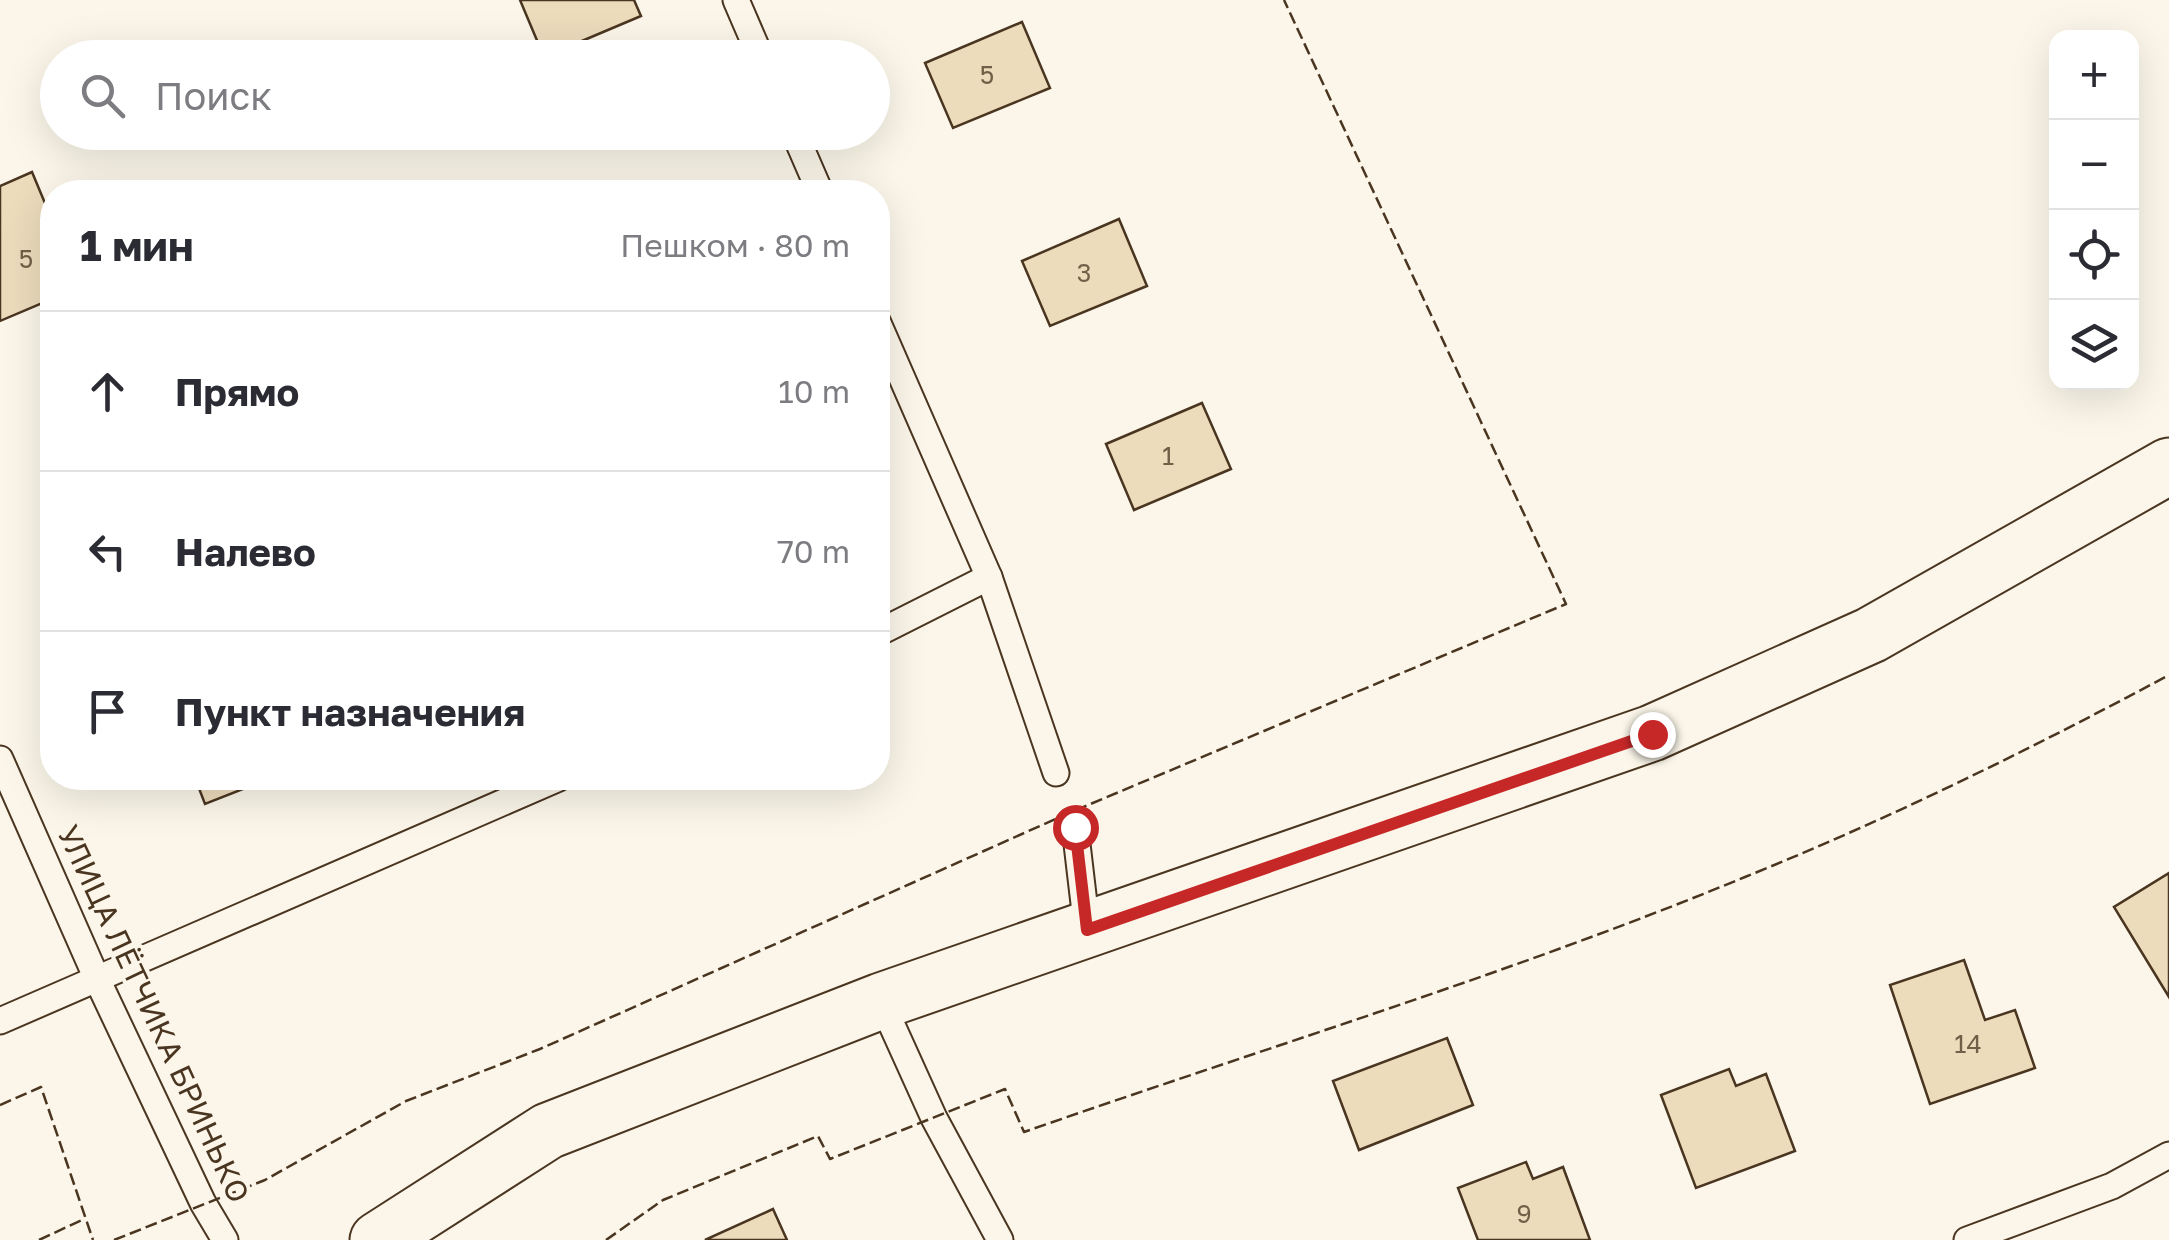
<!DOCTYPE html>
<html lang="ru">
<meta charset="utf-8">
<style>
body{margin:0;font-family:"Golos Text",sans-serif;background:#f7f7f7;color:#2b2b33}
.controls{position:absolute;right:30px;top:30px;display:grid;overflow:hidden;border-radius:20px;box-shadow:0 10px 40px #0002}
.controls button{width:90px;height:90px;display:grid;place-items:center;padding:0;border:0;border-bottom:2px solid #e1e1e2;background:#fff;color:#2b2b33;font:50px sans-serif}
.stop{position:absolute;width:30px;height:30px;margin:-22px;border:8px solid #c62828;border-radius:50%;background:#fff}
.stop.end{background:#c62828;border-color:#fff;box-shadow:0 2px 10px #0008}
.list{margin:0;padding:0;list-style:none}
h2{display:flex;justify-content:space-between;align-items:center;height:130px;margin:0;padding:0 40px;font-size:42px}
h2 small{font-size:32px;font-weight:400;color:#7c7c81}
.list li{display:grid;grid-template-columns:65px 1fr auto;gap:30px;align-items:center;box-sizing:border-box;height:160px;padding:0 40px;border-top:2px solid #e1e1e2}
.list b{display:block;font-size:38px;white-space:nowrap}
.list em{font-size:32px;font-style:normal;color:#7c7c81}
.icon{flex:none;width:55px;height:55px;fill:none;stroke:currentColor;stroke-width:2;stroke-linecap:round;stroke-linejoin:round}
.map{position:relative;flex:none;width:2169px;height:1240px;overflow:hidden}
.search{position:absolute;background:#fff;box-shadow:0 10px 40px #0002;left:40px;top:40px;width:850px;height:110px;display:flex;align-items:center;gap:25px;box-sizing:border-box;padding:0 35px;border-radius:55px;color:#7c7c81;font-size:38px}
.panel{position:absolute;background:#fff;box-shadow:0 10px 40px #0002;left:40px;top:180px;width:850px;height:610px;border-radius:40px}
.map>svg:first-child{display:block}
.building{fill:#ecdcbc;stroke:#4a3520;stroke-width:2.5}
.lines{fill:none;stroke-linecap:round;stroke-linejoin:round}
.service-casing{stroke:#4a3520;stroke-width:29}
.tertiary-casing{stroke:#4a3520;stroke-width:59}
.service{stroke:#fbf6e9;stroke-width:25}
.tertiary{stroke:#fbf6e9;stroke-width:55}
.fence{stroke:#4a3520;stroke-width:2.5;stroke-dasharray:12 5;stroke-linecap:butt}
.route{stroke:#c62828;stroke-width:12}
.labels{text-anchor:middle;stroke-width:8;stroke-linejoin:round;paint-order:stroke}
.number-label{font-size:25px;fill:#725f47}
.street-label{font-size:30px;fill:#4a3520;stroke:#fbf6e9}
</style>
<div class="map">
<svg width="2169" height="1240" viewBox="0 0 2169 1240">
<rect width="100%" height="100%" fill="#fbf6e9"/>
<g class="building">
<path d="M520,0H634L641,16L544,57Z"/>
<path d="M1022,22L1050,88L953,128L925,63Z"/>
<path d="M32,172L52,220V299L0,321V186Z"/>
<path d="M1119,219L1147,286L1050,326L1022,261Z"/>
<path d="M1202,403L1231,469L1134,510L1106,444Z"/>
<path d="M195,778H271L205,804Z"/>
<path d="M2169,873V997L2114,907Z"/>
<path d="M1964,960L1985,1020L2015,1010L2035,1068L1930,1104L1890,985Z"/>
<path d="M1447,1038L1473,1105L1359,1150L1333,1081Z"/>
<path d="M1729,1069L1736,1086L1766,1074L1795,1151L1696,1188L1661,1095Z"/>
<path d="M1526,1162L1533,1179L1563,1167L1590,1240H1478L1458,1188Z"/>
<path d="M773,1209L787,1240H705Z"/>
</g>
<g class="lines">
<g class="service-casing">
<g id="service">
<path d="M736,0L761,58"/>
<path d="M794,132L820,192"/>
<path d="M878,323L989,577L1056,773"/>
<path d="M878,633L989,577"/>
<path d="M0,759L97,979L203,1203L225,1240"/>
<path d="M1075,827L1087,929"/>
<path d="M881,1001L934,1118L1000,1240"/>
<path d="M0,1021L559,778"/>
<path d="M1967,1240L2112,1186L2169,1155"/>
</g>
</g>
<g class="tertiary-casing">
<path id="tertiary" d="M378,1240L548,1131L881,1001L1652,733L1871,635L2169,466"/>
</g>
<use href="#service" class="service"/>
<use href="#tertiary" class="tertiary"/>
<g class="fence">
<path d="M0,1105L41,1087L93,1240"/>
<path d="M39,1240L84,1219"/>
<path d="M114,1240L265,1180L406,1101L540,1049L1069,813L1566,604L1284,0"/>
<path d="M606,1240L663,1200L818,1136L830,1159L1005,1089L1024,1132C1264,1048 1510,974 1745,877C1891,818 2031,749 2169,675"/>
</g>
</g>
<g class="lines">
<path class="route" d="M1075,827L1087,930L1652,734"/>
</g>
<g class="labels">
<g class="number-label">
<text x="987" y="84">5</text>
<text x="26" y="268">5</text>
<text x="1084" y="282">3</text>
<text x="1168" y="465">1</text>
<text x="1968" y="1053">14</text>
<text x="1524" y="1223">9</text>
</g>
<g class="street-label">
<text transform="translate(153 1014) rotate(65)" y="10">УЛИЦА ЛЁТЧИКА БРИНЬКО</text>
</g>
</g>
</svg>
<div class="controls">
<button>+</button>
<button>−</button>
<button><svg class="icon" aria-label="locate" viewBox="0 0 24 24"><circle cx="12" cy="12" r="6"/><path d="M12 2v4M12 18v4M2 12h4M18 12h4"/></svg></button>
<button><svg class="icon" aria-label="layers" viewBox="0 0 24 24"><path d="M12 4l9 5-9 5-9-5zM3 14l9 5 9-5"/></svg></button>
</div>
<div class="stop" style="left:1075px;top:827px"></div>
<div class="stop end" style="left:1652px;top:734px"></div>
<div class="search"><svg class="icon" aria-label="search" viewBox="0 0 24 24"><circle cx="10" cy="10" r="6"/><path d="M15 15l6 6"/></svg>Поиск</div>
<section class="panel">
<h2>1 мин<small>Пешком · 80 m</small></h2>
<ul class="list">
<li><svg class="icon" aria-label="ahead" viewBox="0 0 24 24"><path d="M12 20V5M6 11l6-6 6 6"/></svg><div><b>Прямо</b></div><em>10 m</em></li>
<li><svg class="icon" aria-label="left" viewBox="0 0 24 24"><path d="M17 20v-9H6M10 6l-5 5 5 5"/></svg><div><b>Налево</b></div><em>70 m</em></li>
<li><svg class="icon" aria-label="arrive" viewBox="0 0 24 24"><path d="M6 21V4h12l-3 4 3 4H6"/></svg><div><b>Пункт назначения</b></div></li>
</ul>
</section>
</div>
